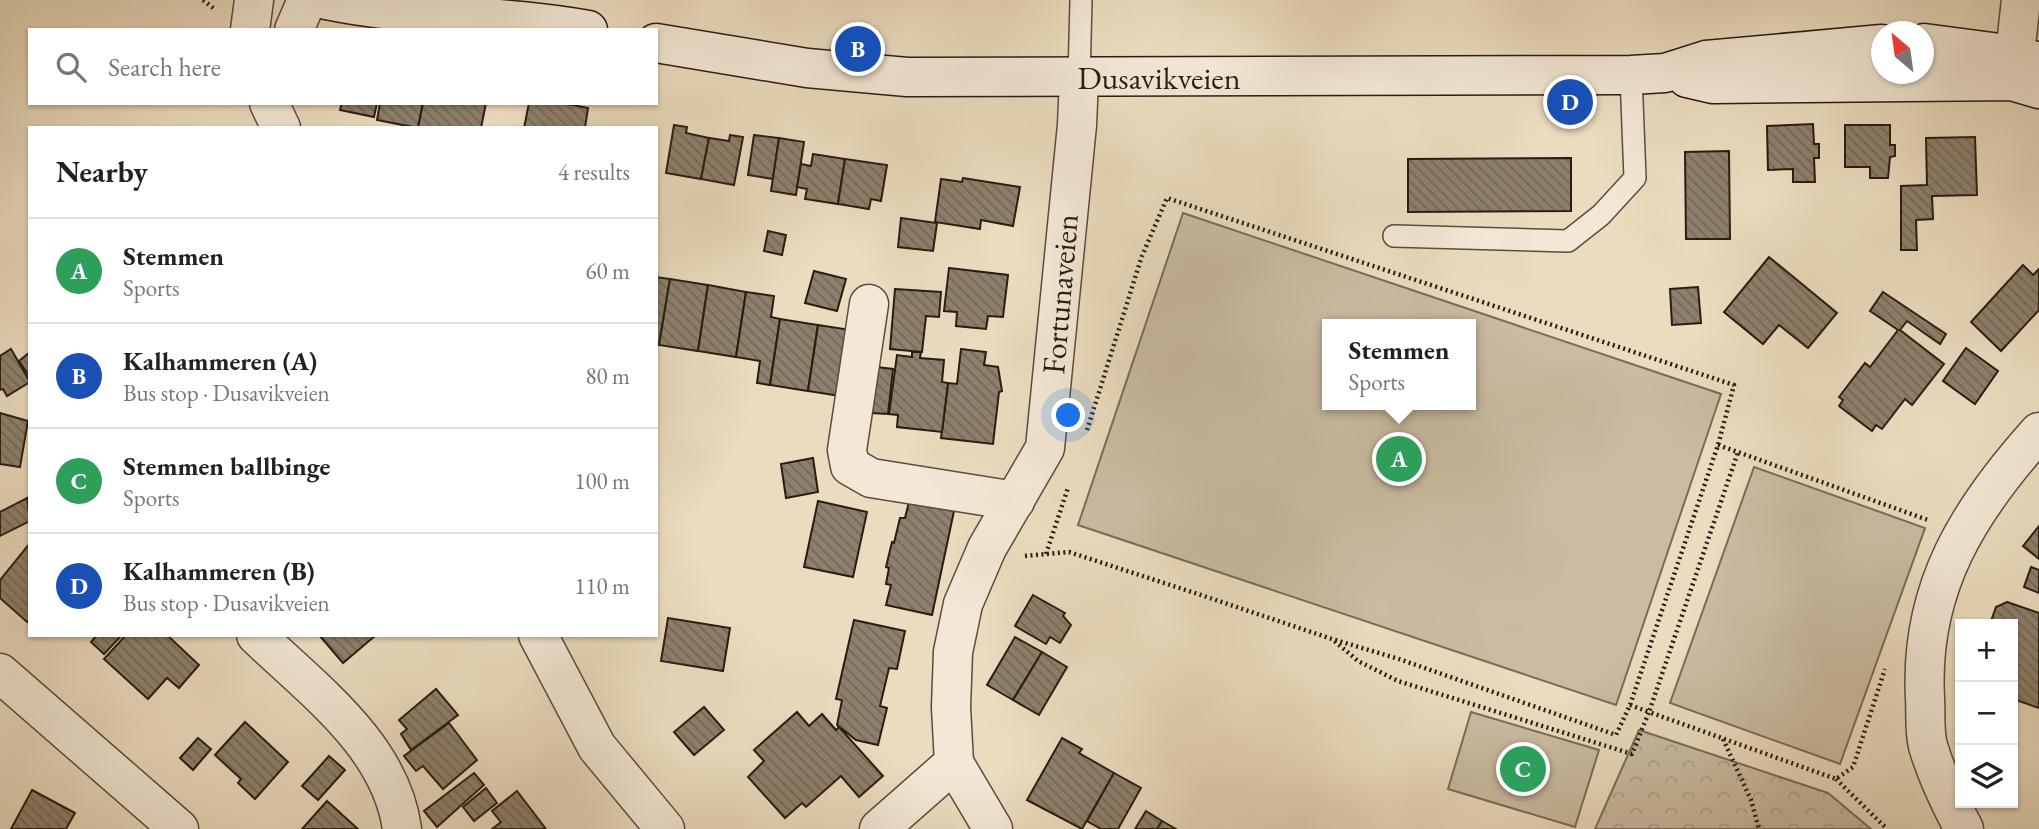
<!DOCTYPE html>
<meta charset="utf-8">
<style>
body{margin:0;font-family:"EB Garamond",serif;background:#f6f6f6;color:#222}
.controls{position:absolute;right:21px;bottom:21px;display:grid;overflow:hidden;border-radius:0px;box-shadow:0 2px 5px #0004}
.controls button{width:63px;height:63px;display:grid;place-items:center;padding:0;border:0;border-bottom:2px solid #e0e0e0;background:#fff;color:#222;font:35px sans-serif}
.compass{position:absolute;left:1871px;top:21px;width:63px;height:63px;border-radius:50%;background:#fff;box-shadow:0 2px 5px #0004;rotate:331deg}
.you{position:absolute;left:1069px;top:416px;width:24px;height:24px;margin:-18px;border:5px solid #fff;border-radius:50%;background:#1a73e8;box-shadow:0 0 0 10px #1a73e833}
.badge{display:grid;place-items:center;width:46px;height:46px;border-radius:50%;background:#2563eb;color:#fff;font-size:23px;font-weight:700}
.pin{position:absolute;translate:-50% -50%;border:4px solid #fff;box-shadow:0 2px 7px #0006}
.popup{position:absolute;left:1322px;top:319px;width:154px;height:91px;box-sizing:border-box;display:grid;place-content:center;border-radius:0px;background:#fff;filter:drop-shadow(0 2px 5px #0005);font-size:23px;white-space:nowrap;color:#767676}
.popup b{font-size:26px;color:#222}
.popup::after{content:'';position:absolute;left:50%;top:100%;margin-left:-14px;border:14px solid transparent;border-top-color:#fff}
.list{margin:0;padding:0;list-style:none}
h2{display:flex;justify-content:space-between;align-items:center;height:91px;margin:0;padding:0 28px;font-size:30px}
h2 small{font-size:23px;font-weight:400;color:#767676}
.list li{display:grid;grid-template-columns:46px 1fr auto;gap:21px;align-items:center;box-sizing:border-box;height:105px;padding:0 28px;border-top:2px solid #e0e0e0}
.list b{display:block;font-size:26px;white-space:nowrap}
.list p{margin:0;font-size:23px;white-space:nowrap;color:#767676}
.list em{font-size:23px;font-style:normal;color:#767676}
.icon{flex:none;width:38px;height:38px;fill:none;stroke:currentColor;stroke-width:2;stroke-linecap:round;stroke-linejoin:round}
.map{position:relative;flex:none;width:2039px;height:829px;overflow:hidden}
.search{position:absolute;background:#fff;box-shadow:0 2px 5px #0004;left:28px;top:28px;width:630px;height:77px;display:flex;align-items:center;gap:18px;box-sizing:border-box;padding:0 24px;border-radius:0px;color:#767676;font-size:26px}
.panel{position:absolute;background:#fff;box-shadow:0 2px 5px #0004;left:28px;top:126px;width:630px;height:511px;border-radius:0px}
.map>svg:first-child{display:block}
.forest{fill:url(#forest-crowns);stroke:#796c5a;stroke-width:2}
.garden{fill:#cabca2;stroke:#796c5a;stroke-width:2;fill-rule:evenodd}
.building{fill:url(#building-back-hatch);stroke:#281d12;stroke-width:2}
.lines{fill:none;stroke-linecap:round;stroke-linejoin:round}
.service-casing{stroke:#594d3d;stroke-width:24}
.minor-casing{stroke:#594d3d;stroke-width:41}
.secondary-casing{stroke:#281d12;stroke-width:41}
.path{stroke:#281d12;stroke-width:4.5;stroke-dasharray:2 3.5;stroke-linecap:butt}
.service{stroke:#f2e8d5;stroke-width:21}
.minor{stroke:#f2e8d5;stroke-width:38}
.secondary{stroke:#f2e8d5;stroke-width:38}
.labels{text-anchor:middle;stroke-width:7;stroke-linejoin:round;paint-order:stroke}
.street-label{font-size:32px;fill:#281d12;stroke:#f2e8d5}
</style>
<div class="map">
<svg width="2039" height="829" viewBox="0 0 2039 829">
<defs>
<pattern id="forest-crowns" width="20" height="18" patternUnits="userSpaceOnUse" patternTransform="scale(1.75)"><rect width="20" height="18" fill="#cabca2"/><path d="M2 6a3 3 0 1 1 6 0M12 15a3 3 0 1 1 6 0" fill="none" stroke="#aea18a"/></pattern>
<pattern id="building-back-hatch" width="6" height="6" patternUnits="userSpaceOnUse" patternTransform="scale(1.75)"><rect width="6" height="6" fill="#8d806c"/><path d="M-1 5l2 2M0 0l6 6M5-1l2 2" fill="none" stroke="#736857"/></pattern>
</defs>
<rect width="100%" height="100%" fill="#ebdcbf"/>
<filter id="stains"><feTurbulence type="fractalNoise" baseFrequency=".00286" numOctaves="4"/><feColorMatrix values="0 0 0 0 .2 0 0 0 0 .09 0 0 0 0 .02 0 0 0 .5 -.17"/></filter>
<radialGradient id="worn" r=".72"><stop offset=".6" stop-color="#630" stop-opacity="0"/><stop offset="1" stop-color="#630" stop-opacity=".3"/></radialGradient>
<path class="forest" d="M1639,730L1828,793L1871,829H1595Z"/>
<g class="garden">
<path d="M1183,213L1721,394L1616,705L1078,525ZM1327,324H1471V405H1327Z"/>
<path d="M1754,467L1925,528L1840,764L1670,703Z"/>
<path d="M1471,712L1599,750L1575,827L1448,789Z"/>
</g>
<g class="building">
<path d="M342,103H377L374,117L340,110Z"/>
<path d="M380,103H423L418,128L377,120Z"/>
<path d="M423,103H486L481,128H418Z"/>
<path d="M529,103H563L588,108L585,128H524Z"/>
<path d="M1813,124L1814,144H1819V158H1814L1815,182H1793V169L1768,170L1767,126Z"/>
<path d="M674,125L687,127L686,133L709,138L701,179L666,173Z"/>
<path d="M1845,125H1890V145H1895V156L1890,157L1888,178H1870V167H1845Z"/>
<path d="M730,135L743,137L734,185L701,179L709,138L729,141Z"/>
<path d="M754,135L779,138L773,179L748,175Z"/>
<path d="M1975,137L1977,195L1932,196L1933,219L1916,220L1917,250H1901V186L1927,185L1926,138Z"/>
<path d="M779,138L804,142L796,195L771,191Z"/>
<path d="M1729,151L1730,239H1686L1685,152Z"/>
<path d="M813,154L845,159L838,204L805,199L807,189L797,187L801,164L811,166Z"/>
<path d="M1571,158V211L1408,212V159Z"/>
<path d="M845,159L887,165L881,201L871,199L869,209L838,204Z"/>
<path d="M963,178L1020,187L1013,226L981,220L980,229L935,222L941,179L962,182Z"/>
<path d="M901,218L937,223L933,251L898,247Z"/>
<path d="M768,231L786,235L782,255L764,251Z"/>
<path d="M1769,257L1837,313L1808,348L1779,325L1763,344L1724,312Z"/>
<path d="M2023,265L2033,275L2039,269V310L2001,351L1971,322Z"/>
<path d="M949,268L1008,275L1003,317L988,316L986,329L956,326L957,312L944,311Z"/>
<path d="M814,271L846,279L837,311L805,303Z"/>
<path d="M656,277L670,279L659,345H656Z"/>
<path d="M670,279L708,285L698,351L659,345Z"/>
<path d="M708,285L746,292L736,357L698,351Z"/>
<path d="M1698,287L1701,323L1672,325L1670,289Z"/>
<path d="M895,289L941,292L939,317L926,316L922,352L890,349Z"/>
<path d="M746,292L774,296L771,317L780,319L770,385L757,383L760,361L736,357Z"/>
<path d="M1883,292L1946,334L1940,344L1907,321L1900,330L1944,364L1912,405L1905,399L1882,429L1876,425L1872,431L1839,406L1843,400L1839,397L1865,363L1870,367L1898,330L1870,311Z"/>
<path d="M780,319L818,325L808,391L770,385Z"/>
<path d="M818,325L857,331L847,397L808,391Z"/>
<path d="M1966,348L1998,371L1975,404L1943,381Z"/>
<path d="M11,349L30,382L7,396L3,389L0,390V356Z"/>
<path d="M961,349L986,352L984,365L998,367L1002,391L999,392L993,444L941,438L948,383L957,384Z"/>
<path d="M30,352V377L19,361Z"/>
<path d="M912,352H921L920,358L944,360L942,382L948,383L942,432L897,427L898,415L889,414L897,355L912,357Z"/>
<path d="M876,367L893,369L888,414L871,413Z"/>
<path d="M0,413L28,421L20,467L0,464Z"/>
<path d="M813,458L818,492L786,498L781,464Z"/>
<path d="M27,498L30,521L0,536V512Z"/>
<path d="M818,501L867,512L853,577L804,567Z"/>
<path d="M909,502L954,511L932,615L886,605L891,585L886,584L889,568L886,567L892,542L894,543L900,518H905Z"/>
<path d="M2039,526V559L2023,546Z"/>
<path d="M30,543V619L27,622L0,598V580Z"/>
<path d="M2031,567L2039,570V593L2024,587Z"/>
<path d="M1033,595L1065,613L1063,616L1071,625L1060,643L1050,637L1046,644L1015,626Z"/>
<path d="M2007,602L2039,613V708L2013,699V624H1990L1996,607Z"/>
<path d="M668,618L730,628L723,671L661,661Z"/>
<path d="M854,620L905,631L897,669L889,668L880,706L887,708L878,745L856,740L837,725L842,700L836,699Z"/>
<path d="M97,635H122L104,654L91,642Z"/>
<path d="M126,635H167L199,665L179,688L167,678L148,699L104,659Z"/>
<path d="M319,635H376L343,663Z"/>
<path d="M1015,637L1042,652L1013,700L987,685Z"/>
<path d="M1042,652L1067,667L1039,715L1013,700Z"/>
<path d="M436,689L458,715L411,750L401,734L407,729L399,720Z"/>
<path d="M704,707L724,730L694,755L674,732Z"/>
<path d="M797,712L809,726L822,714L836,730L839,727L883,776L859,797L841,776L806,807L802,803L785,818L748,777L764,761L754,750Z"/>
<path d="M245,722L288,762L255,799L238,783L241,779L215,755Z"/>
<path d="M449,723L477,760L443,789L423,766L416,771L404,756Z"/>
<path d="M198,738L211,749L193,770L180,758Z"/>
<path d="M1062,738L1082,749L1079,753L1114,773L1082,829L1027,800Z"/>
<path d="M329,756L345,770L318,800L302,786Z"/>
<path d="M474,773L484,785L437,827L424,811Z"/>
<path d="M1114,773L1141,788L1118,829H1101L1087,821Z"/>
<path d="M486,788L497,803L474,821L463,807Z"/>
<path d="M32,790L75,813L66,829H11Z"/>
<path d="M517,791L546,829H492L501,822L492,811Z"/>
<path d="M327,801L358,829H302Z"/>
<path d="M1146,811L1162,821L1157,829H1135Z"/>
<path d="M1162,821L1176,829H1157Z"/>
</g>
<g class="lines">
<g class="service-casing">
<g id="service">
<path d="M1079,79L1081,0"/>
<path d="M1394,236L1568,241L1601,215L1635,178L1631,75"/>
</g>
</g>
<g class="minor-casing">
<g id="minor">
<path d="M250,30L254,0"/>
<path d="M294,30L307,0"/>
<path d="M2012,81L2021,0"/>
<path d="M269,103L281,128"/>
<path d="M869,304L847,450L850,466L871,478L1015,501"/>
<path d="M256,635C313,690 391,746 402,829"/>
<path d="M538,635L597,747L665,829"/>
<path d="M0,673L179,829"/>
<path d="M954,763L993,829"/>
<path d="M879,829L954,763L951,707L953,652L963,604L987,548L1045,448L1077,125L1079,79"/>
<path d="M1964,829C1950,803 1936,773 1928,746C1924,731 1926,713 1925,698C1919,588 1969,510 2039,432"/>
</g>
</g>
<g class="secondary-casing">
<g id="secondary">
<path d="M326,0C412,18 501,14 588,30"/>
<path d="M656,43L807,68L907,77L1631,75L1665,73L1706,60L1882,44"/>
<path d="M1924,43L2015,55L2039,62"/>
<path d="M1687,78L1713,84L2012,81L2039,89"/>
</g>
</g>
<g class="path">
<path d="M203,0L216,10"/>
<path d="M1087,430L1142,256L1167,198L1734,385L1718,445L1630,705L1616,735L1399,659L1332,639"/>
<path d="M1718,445L1928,520"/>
<path d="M1046,554L1068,488"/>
<path d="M1025,556L1069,552L1204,596L1332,639L1358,661L1398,681L1632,754L1649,712L1836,779L1853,767L1885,669"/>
<path d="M1630,705L1649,712L1738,452"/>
<path d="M1723,739L1751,800L1759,829"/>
<path d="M1836,779L1887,829"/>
</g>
<use href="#service" class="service"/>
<use href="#minor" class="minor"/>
<use href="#secondary" class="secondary"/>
</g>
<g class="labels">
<g class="street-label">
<text x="1159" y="89">Dusavikveien</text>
<text transform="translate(1060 294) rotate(-85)" y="11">Fortunaveien</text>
</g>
</g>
<rect width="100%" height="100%" filter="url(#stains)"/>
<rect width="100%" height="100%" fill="url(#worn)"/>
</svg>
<div class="controls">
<button>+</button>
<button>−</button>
<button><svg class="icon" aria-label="layers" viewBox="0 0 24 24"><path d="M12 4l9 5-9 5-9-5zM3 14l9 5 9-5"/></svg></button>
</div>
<svg class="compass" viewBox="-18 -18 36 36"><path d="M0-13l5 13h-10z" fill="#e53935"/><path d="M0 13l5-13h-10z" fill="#767676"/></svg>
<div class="you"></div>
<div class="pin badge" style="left:1399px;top:459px;background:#2e9e5b">A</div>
<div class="popup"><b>Stemmen</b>Sports</div>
<div class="pin badge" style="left:858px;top:49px;background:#1a4fb4">B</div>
<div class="pin badge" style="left:1523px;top:769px;background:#2e9e5b">C</div>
<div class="pin badge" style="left:1570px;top:102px;background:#1a4fb4">D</div>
<div class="search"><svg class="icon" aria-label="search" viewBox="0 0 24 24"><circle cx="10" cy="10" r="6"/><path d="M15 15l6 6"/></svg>Search here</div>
<section class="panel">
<h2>Nearby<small>4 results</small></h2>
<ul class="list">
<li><span class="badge" style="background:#2e9e5b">A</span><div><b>Stemmen</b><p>Sports</p></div><em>60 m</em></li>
<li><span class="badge" style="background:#1a4fb4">B</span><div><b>Kalhammeren (A)</b><p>Bus stop · Dusavikveien</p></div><em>80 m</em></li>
<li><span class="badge" style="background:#2e9e5b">C</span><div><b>Stemmen ballbinge</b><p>Sports</p></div><em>100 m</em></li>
<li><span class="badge" style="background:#1a4fb4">D</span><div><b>Kalhammeren (B)</b><p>Bus stop · Dusavikveien</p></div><em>110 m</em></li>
</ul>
</section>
</div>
